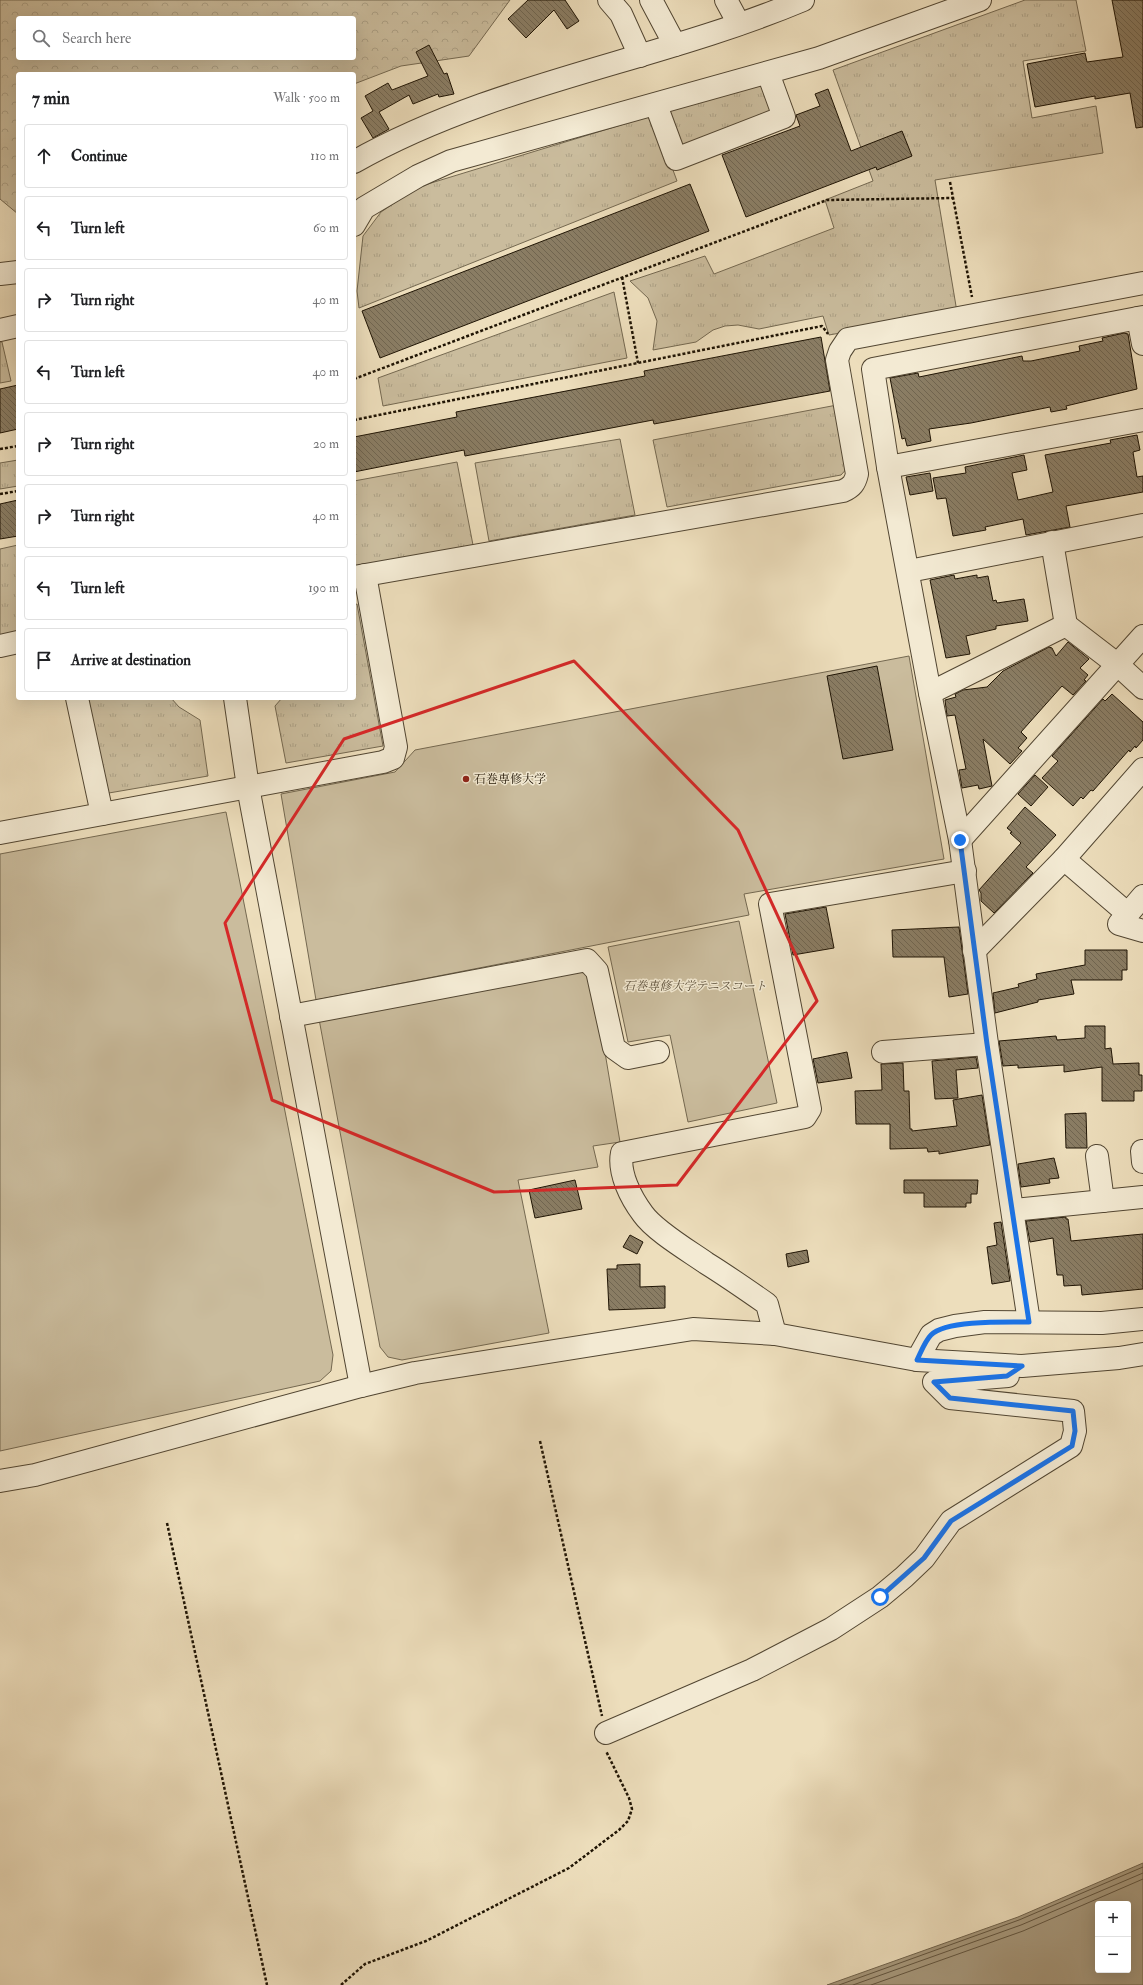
<!DOCTYPE html>
<meta charset="utf-8">
<style>
body{margin:0;font-family:"IM FELL Double Pica","Noto Serif JP",serif;background:#f2f2f2;color:#202124}
.controls{position:absolute;right:12px;bottom:12px;display:grid;overflow:hidden;border-radius:4px;box-shadow:0 4px 16px #0002}
.controls button{width:36px;height:36px;display:grid;place-items:center;padding:0;border:0;border-bottom:1px solid #e0e0e0;background:#fff;color:#202124;font:20px sans-serif}
.stop{position:absolute;width:12px;height:12px;margin:-9px;border:3px solid #1a73e8;border-radius:50%;background:#fff}
.stop.end{background:#1a73e8;border-color:#fff;box-shadow:0 1px 4px #0008}
.list{margin:0;padding:0;list-style:none}
h2{display:flex;justify-content:space-between;align-items:center;height:52px;margin:0;padding:0 16px;font-size:17px}
h2 small{font-size:13px;font-weight:400;color:#757577}
.list li{display:grid;grid-template-columns:26px 1fr auto;gap:12px;align-items:center;box-sizing:border-box;height:64px;margin:0 8px 8px;padding:0 8px;border:1px solid #e0e0e0;border-radius:4px}
.list b{display:block;font-size:15px;white-space:nowrap}
.list em{font-size:13px;font-style:normal;color:#757577}
.icon{flex:none;width:22px;height:22px;fill:none;stroke:currentColor;stroke-width:2;stroke-linecap:round;stroke-linejoin:round}
.map{position:relative;flex:none;width:1143px;height:1985px;overflow:hidden}
.search{position:absolute;background:#fff;box-shadow:0 4px 16px #0002;left:16px;top:16px;width:340px;height:44px;display:flex;align-items:center;gap:10px;box-sizing:border-box;padding:0 14px;border-radius:4px;color:#757577;font-size:15px}
.panel{position:absolute;background:#fff;box-shadow:0 4px 16px #0002;left:16px;top:72px;width:340px;height:628px;border-radius:4px}
.map>svg:first-child{display:block}
.grass{fill:url(#grass-tufts);stroke:#746850}
.forest{fill:url(#forest-crowns);stroke:#746850;fill-rule:evenodd}
.park{fill:#cabc9d;stroke:#746850}
.water{fill:#a7997d;stroke:#71644d;fill-rule:evenodd}
.lines{fill:none;stroke-linecap:round;stroke-linejoin:round}
.shore{stroke:#635640;stroke-width:1}
.building{fill:url(#building-back-hatch);stroke:#1f1404}
.minor-casing{stroke:#524632;stroke-width:24}
.path{stroke:#1f1404;stroke-width:2.5;stroke-dasharray:3 2;stroke-linecap:butt}
.minor{stroke:#f3ead3;stroke-width:22}
.route{stroke:#1a73e8;stroke-width:5}
.marked{fill:none;stroke:#d62828;stroke-width:3;stroke-linejoin:round}
.poi-dot{fill:#8f2418;stroke:#f3ead3;stroke-width:1.5}
.labels{text-anchor:middle;stroke-width:3;stroke-linejoin:round;paint-order:stroke}
.poi-label{font-size:12px;fill:#1f1404;stroke:#f3ead3;text-anchor:start}
.park-label{font-size:12px;font-style:italic;fill:#5b4f3a;stroke:#f3ead3}
</style>
<div class="map">
<svg width="1143" height="1985" viewBox="0 0 1143 1985">
<defs>
<pattern id="grass-tufts" width="24" height="20" patternUnits="userSpaceOnUse"><rect width="24" height="20" fill="#cabc9d"/><path d="M3 7l-1-3M5 7V3M7 7l1-3M15 17l-1-3M17 17v-4M19 17l1-3" fill="none" stroke="#ada186"/></pattern>
<pattern id="forest-crowns" width="20" height="18" patternUnits="userSpaceOnUse"><rect width="20" height="18" fill="#cabc9d"/><path d="M2 6a3 3 0 1 1 6 0M12 15a3 3 0 1 1 6 0" fill="none" stroke="#ada186"/></pattern>
<pattern id="building-back-hatch" width="6" height="6" patternUnits="userSpaceOnUse"><rect width="6" height="6" fill="#8a7d64"/><path d="M-1 5l2 2M0 0l6 6M5-1l2 2" fill="none" stroke="#706550"/></pattern>
</defs>
<rect width="100%" height="100%" fill="#eddebc"/>
<filter id="stains"><feTurbulence type="fractalNoise" baseFrequency=".005" numOctaves="4"/><feColorMatrix values="0 0 0 0 .2 0 0 0 0 .09 0 0 0 0 .02 0 0 0 .5 -.17"/></filter>
<radialGradient id="worn" r=".72"><stop offset=".6" stop-color="#630" stop-opacity="0"/><stop offset="1" stop-color="#630" stop-opacity=".3"/></radialGradient>
<g class="grass">
<path d="M1025,0H1076L1086,51L1023,61L1032,118L1096,106L1103,153L935,180L957,312L829,335L823,316L759,329L738,325L725,326L713,330L696,342L653,350L657,321L648,298L630,281L705,256L714,274L834,228L825,200L873,181L833,70Z"/>
<path d="M766,84L771,114L682,146L667,120L670,109Z"/>
<path d="M647,117L655,121L677,181L359,308L357,291L363,236L381,212L418,187Z"/>
<path d="M614,292L627,358L383,406L378,378Z"/>
<path d="M0,342H2L11,381L0,383Z"/>
<path d="M837,405L850,465L841,475L667,507L653,440Z"/>
<path d="M620,439L635,515L489,541L475,463Z"/>
<path d="M18,460V486L0,489V463Z"/>
<path d="M457,462L473,545L354,570V481Z"/>
<path d="M18,545V633L0,636V549Z"/>
<path d="M357,604L383,746L286,763L275,706L282,698H354V605Z"/>
<path d="M84,698H171L179,707L200,720L208,776L103,794Z"/>
</g>
<path class="forest" d="M0,0H510L469,56L401,66L354,84V74H18V214L0,199ZM18,18H354V58H18Z"/>
<g class="park">
<path d="M909,656L944,859L744,894L749,915L316,1000L281,794L395,772L415,750Z"/>
<path d="M226,812L333,1355L331,1371L320,1381L0,1451V854Z"/>
<path d="M739,921L777,1103L688,1122L670,1035L628,1042L608,947Z"/>
<path d="M577,967L592,975L620,1142L593,1146L598,1167L518,1180L549,1333L402,1360L388,1357L380,1347L319,1019Z"/>
</g>
<path class="water" d="M1143,1863V1985H827L1018,1917ZM1098,1904H1128V1970H1098Z"/>
<g class="lines">
<g class="shore">
<path d="M839,1985L1019,1920L1143,1867"/>
<path d="M853,1985L1021,1925L1143,1873"/>
<path d="M871,1985L1023,1931L1143,1879"/>
</g>
</g>
<g class="building">
<path d="M528,0H565L579,21L567,29L554,10L526,38L508,19Z"/>
<path d="M1112,0H1143V127L1136,128L1130,93L1095,99V96L1035,107L1027,64L1085,53L1087,62L1123,57Z"/>
<path d="M429,45L444,74L447,73L454,94L439,97L438,94L413,104L409,95L379,112L389,129L373,138L361,118L373,111L365,96L388,83L392,90L428,76L416,52Z"/>
<path d="M828,89L851,151L902,131L912,156L877,170L876,167L746,217L722,155L800,126L796,115L820,106L815,94Z"/>
<path d="M690,184L709,231L380,358L362,311Z"/>
<path d="M1124,333L1128,334L1137,389L1066,406L1067,409L1051,412L1050,407L971,423L929,429L931,441L907,446L905,438L902,439L890,378L918,373L919,377L1022,356L1023,361H1031L1080,351L1079,346L1103,341L1102,338Z"/>
<path d="M821,337L830,391L654,424L653,420L465,456L464,450L354,472V437L457,417L456,412L645,376L644,371Z"/>
<path d="M18,385V429L0,433V389Z"/>
<path d="M1137,435L1140,450L1133,452L1137,477L1143,476V492L1066,506L1070,527L1026,535L1023,519L985,527L986,530L953,536L946,498L937,499L933,478L966,473L965,467L1024,455L1027,470L1012,473L1018,500L1053,492L1045,455L1111,443L1110,440Z"/>
<path d="M930,473L933,491L910,495L906,477Z"/>
<path d="M18,500V536L0,539V504Z"/>
<path d="M954,575L955,579L977,575V578L988,576L993,601L996,600L997,603L1024,599L1028,621L996,626V629L966,636L970,654L946,658L930,580Z"/>
<path d="M1068,642L1089,659L1080,668L1088,675L1084,680L1086,681L1073,695L1062,686L1021,732L1027,738L1018,748L1022,751L1010,764L983,739L992,786L979,789L978,785L962,788L959,770L966,769L955,715L947,716L945,700L956,697L955,694L963,690L987,687L1003,671L1049,647L1052,648L1056,656Z"/>
<path d="M877,666L893,750L843,759L827,676Z"/>
<path d="M1112,694L1143,722V740L1136,748L1135,746L1130,752L1129,750L1093,791L1091,790L1083,799L1081,797L1073,806L1042,778L1058,761L1052,756L1103,699L1105,701Z"/>
<path d="M1035,775L1048,787L1031,806L1018,794Z"/>
<path d="M1025,807L1056,835L1026,867L1033,873L994,913L981,901V893L979,890L1021,843L1010,833L1012,832L1007,828Z"/>
<path d="M826,907L834,948L793,955L785,914Z"/>
<path d="M959,927L968,994L949,997L944,957H893L892,930Z"/>
<path d="M1085,950H1127V970H1122V980H1071L1074,994L1038,1000V1002L995,1013L993,993L1019,987L1018,984L1037,979L1036,974L1085,965Z"/>
<path d="M1085,1026H1105V1049L1111,1048L1113,1064L1139,1063V1075H1142V1091H1134V1101H1102V1067L1064,1072V1065L1018,1068V1065L1003,1066L999,1041L1056,1036L1057,1040L1085,1038Z"/>
<path d="M847,1052L852,1078L818,1083L813,1059Z"/>
<path d="M976,1057L978,1068L956,1070L958,1098L935,1099L932,1061Z"/>
<path d="M903,1063L904,1091H909L910,1129H912V1131L957,1126L953,1100L982,1095L990,1145L939,1154V1151L928,1152L927,1148L890,1149V1124H856L855,1091L882,1090L881,1064Z"/>
<path d="M1086,1113L1087,1148H1066L1065,1114Z"/>
<path d="M1054,1158L1059,1178L1049,1179L1050,1183L1021,1187L1018,1164Z"/>
<path d="M575,1180L582,1209L535,1218L529,1190Z"/>
<path d="M904,1180H978L977,1194H971V1203H966V1207H924V1193H904Z"/>
<path d="M1066,1217V1219H1068L1071,1241L1143,1234V1289L1082,1295L1081,1285L1064,1286L1063,1275H1057L1053,1238L1030,1242L1026,1221Z"/>
<path d="M1001,1222L1010,1281L992,1284L987,1247L997,1245L994,1223Z"/>
<path d="M630,1235L643,1242L637,1254L623,1247Z"/>
<path d="M807,1250L809,1262L788,1267L786,1254Z"/>
<path d="M640,1264V1287L665,1286V1308L609,1310L607,1269H617V1265Z"/>
</g>
<g class="lines">
<g class="minor-casing">
<g id="minor">
<path d="M609,0L621,14L640,56"/>
<path d="M651,0L675,45"/>
<path d="M726,0L739,24"/>
<path d="M656,105L676,159L784,117L768,73"/>
<path d="M354,162C493,83 656,62 803,0"/>
<path d="M354,225L364,208L418,176L451,161L819,58L980,0"/>
<path d="M0,274L18,272"/>
<path d="M1138,318L1143,344"/>
<path d="M0,330L18,326"/>
<path d="M888,467L1143,420"/>
<path d="M1052,542L1066,625"/>
<path d="M909,571L1143,525"/>
<path d="M354,577L843,491C852,487 855,483 857,474L837,360L840,351L848,339L1143,283"/>
<path d="M0,646L18,642"/>
<path d="M930,693L1066,625L1118,665L1143,688"/>
<path d="M77,698L102,814"/>
<path d="M235,698L248,787L361,1386"/>
<path d="M0,833L383,762L393,758L396,747L365,575"/>
<path d="M960,840L1143,636"/>
<path d="M1064,859L1128,914"/>
<path d="M1143,896L1119,924L1143,931"/>
<path d="M974,951L1064,859L1143,769"/>
<path d="M291,1016L587,960L597,971L614,1048L628,1058L658,1052"/>
<path d="M883,1052L987,1044"/>
<path d="M1142,1151L1143,1162"/>
<path d="M1097,1156L1103,1201"/>
<path d="M1013,1210L1143,1197"/>
<path d="M1029,1322L987,1044L960,840L930,693L888,467L873,369L1143,317"/>
<path d="M775,1334L767,1304C747,1290 727,1276 706,1263C689,1251 655,1231 643,1214C631,1198 618,1173 622,1153L805,1117L810,1109L770,904L965,871"/>
<path d="M917,1360L931,1335L939,1330L955,1326L985,1322L1102,1323L1143,1319"/>
<path d="M0,1481L35,1475L361,1386L415,1373L693,1329L775,1334L917,1360L1022,1366L1119,1358L1143,1354"/>
<path d="M606,1733L752,1670L831,1629L880,1597L904,1577L924,1558L951,1521L1071,1446L1075,1431L1073,1411L950,1398L934,1382L1008,1376"/>
</g>
</g>
<g class="path">
<path d="M950,182L972,297"/>
<path d="M622,277L638,363"/>
<path d="M354,379L827,200L953,198"/>
<path d="M354,420L822,326L828,334"/>
<path d="M0,449L18,446"/>
<path d="M0,494L18,491"/>
<path d="M540,1441L602,1716"/>
<path d="M167,1523L267,1985"/>
<path d="M341,1985L365,1964L426,1941L569,1868L619,1830L628,1821L632,1809L629,1798L606,1751"/>
</g>
<use href="#minor" class="minor"/>
</g>
<g class="lines">
<path class="route" d="M880,1597L924,1558L951,1521L1072,1446L1075,1431L1073,1411L950,1398L934,1382L1007,1376L1022,1366L917,1360C921,1352 925,1341 931,1335C946,1320 1007,1322 1029,1322L987,1044L960,840"/>
</g>
<path class="marked" d="M574,661L738,830L817,1001L677,1185L494,1192L272,1100L225,923L344,739Z"/>
<circle class="poi-dot" cx="466" cy="779" r="4"/>
<g class="labels">
<g class="poi-label">
<text x="474" y="783">石巻専修大学</text>
</g>
<g class="park-label">
<text x="695" y="990">石巻専修大学テニスコート</text>
</g>
</g>
<rect width="100%" height="100%" filter="url(#stains)"/>
<rect width="100%" height="100%" fill="url(#worn)"/>
</svg>
<div class="controls">
<button>+</button>
<button>−</button>
</div>
<div class="stop" style="left:880px;top:1597px"></div>
<div class="stop end" style="left:960px;top:840px"></div>
<div class="search"><svg class="icon" aria-label="search" viewBox="0 0 24 24"><circle cx="10" cy="10" r="6"/><path d="M15 15l6 6"/></svg>Search here</div>
<section class="panel">
<h2>7 min<small>Walk · 500 m</small></h2>
<ul class="list">
<li><svg class="icon" aria-label="ahead" viewBox="0 0 24 24"><path d="M12 20V5M6 11l6-6 6 6"/></svg><div><b>Continue</b></div><em>110 m</em></li>
<li><svg class="icon" aria-label="left" viewBox="0 0 24 24"><path d="M17 20v-9H6M10 6l-5 5 5 5"/></svg><div><b>Turn left</b></div><em>60 m</em></li>
<li><svg class="icon" aria-label="right" viewBox="0 0 24 24"><path d="M7 20v-9h11M14 6l5 5-5 5"/></svg><div><b>Turn right</b></div><em>40 m</em></li>
<li><svg class="icon" aria-label="left" viewBox="0 0 24 24"><path d="M17 20v-9H6M10 6l-5 5 5 5"/></svg><div><b>Turn left</b></div><em>40 m</em></li>
<li><svg class="icon" aria-label="right" viewBox="0 0 24 24"><path d="M7 20v-9h11M14 6l5 5-5 5"/></svg><div><b>Turn right</b></div><em>20 m</em></li>
<li><svg class="icon" aria-label="right" viewBox="0 0 24 24"><path d="M7 20v-9h11M14 6l5 5-5 5"/></svg><div><b>Turn right</b></div><em>40 m</em></li>
<li><svg class="icon" aria-label="left" viewBox="0 0 24 24"><path d="M17 20v-9H6M10 6l-5 5 5 5"/></svg><div><b>Turn left</b></div><em>190 m</em></li>
<li><svg class="icon" aria-label="arrive" viewBox="0 0 24 24"><path d="M6 21V4h12l-3 4 3 4H6"/></svg><div><b>Arrive at destination</b></div></li>
</ul>
</section>
</div>
